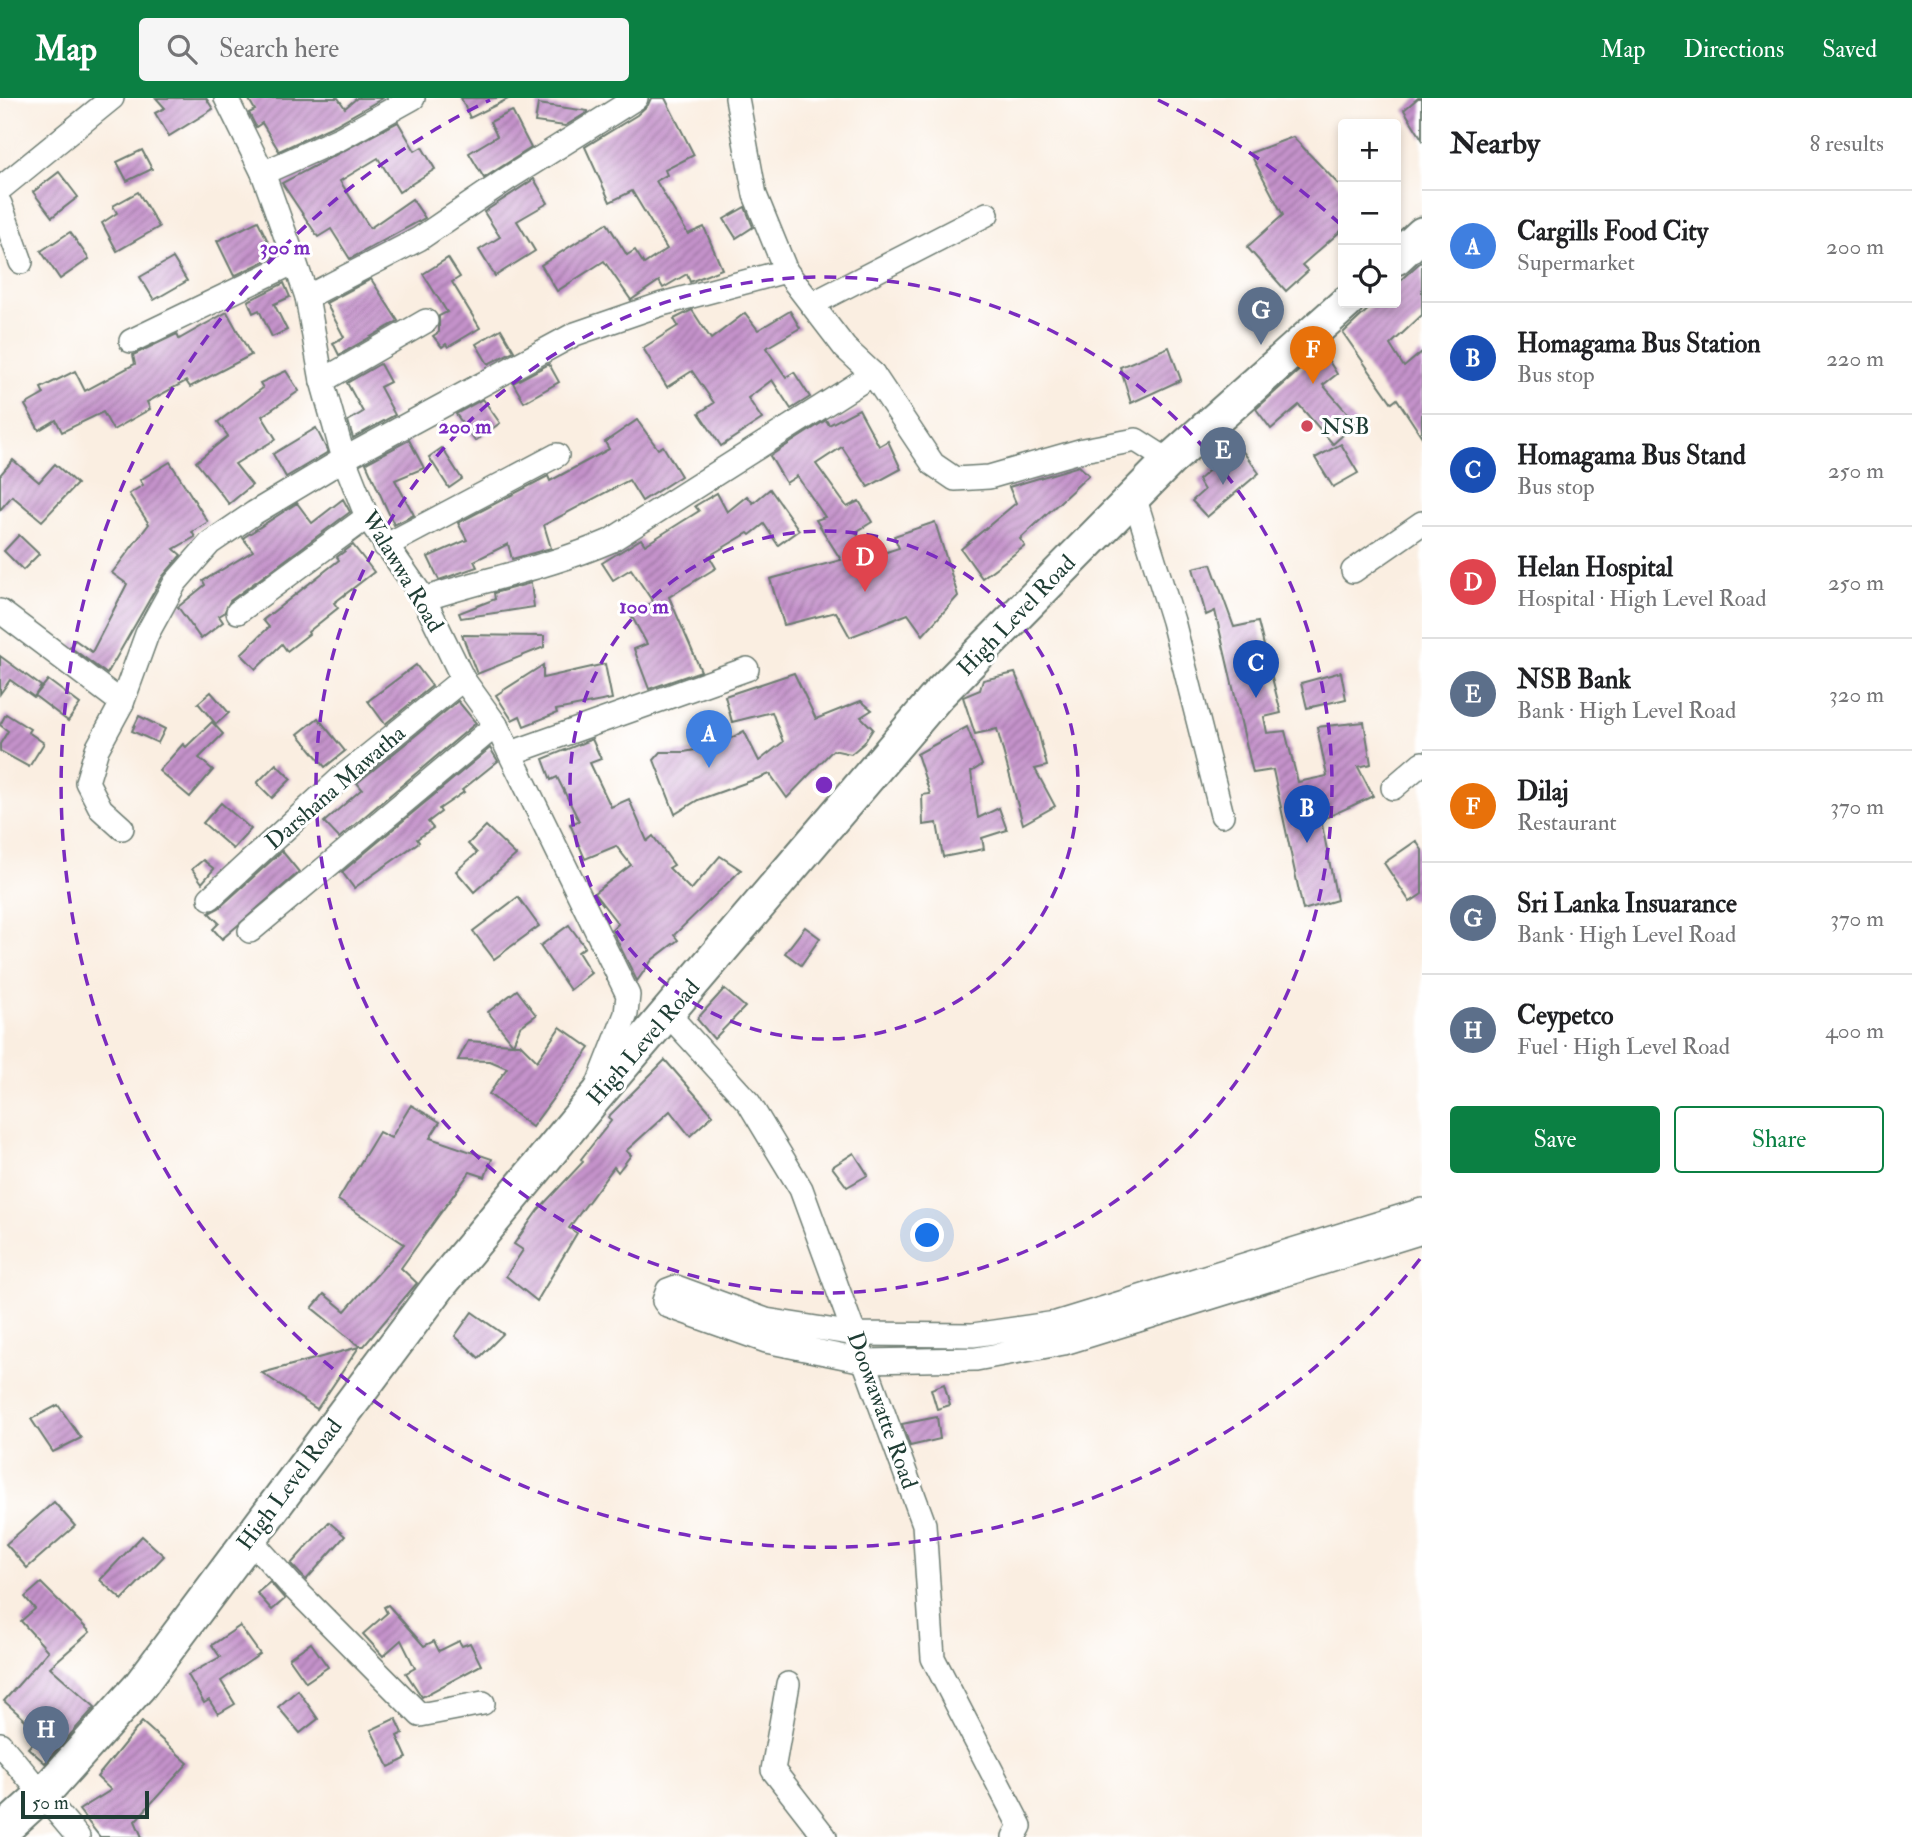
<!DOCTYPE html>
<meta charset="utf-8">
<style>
body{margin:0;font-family:"IM FELL Double Pica",serif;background:#f6f6f6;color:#202124}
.controls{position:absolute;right:21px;top:21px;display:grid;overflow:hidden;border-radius:7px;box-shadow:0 4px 10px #0003}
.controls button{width:63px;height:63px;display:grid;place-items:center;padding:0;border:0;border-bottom:2px solid #e0e0e0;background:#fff;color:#202124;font:35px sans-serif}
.scale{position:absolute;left:21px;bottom:18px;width:128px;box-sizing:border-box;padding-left:7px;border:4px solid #1f3d34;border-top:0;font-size:19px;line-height:24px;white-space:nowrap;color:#1f3d34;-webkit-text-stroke:5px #fff;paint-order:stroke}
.you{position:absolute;left:928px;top:1138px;width:24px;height:24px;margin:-18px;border:5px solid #fff;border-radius:50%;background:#1a73e8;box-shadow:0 0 0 10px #1a73e833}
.badge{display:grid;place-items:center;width:46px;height:46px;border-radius:50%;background:#0b8043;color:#fff;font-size:23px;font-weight:700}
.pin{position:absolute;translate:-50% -58px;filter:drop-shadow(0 2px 4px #0008)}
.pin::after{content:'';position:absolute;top:37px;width:24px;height:21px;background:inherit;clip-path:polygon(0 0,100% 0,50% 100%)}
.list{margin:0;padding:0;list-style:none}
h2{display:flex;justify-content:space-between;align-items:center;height:91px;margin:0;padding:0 28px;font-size:30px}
h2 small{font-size:23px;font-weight:400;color:#757577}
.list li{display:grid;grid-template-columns:46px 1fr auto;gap:21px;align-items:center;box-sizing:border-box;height:112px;padding:0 28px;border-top:2px solid #e0e0e0}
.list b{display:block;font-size:26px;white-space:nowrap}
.list p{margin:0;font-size:23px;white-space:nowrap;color:#757577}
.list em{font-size:23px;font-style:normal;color:#757577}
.actions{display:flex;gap:14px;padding:21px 28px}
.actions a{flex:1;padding:16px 0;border:2px solid #0b8043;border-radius:7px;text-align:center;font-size:24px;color:#0b8043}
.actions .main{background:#0b8043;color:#fff}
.icon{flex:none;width:38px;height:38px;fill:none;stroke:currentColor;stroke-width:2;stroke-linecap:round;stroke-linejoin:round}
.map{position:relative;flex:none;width:1422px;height:1739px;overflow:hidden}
header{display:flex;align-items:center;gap:42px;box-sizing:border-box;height:98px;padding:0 35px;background:#0b8043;color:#fff}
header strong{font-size:33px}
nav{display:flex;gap:38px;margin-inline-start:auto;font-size:24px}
.search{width:490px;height:63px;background:#f6f6f6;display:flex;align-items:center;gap:18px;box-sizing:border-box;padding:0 24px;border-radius:7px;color:#757577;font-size:26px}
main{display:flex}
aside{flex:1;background:#fff}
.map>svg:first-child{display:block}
.building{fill:url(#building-hatch)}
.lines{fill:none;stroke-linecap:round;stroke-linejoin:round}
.minor-casing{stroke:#6c7b71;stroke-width:26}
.highway-casing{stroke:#6c7b71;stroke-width:37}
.minor{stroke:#fff;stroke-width:23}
.highway{stroke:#fff;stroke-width:33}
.ring{fill:none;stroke:#7b2cbf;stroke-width:3.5;stroke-dasharray:12 9}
.poi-dot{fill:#d1495b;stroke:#fff;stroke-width:2.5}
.labels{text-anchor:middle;stroke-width:6;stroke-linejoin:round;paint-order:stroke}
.poi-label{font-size:23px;fill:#1f3d34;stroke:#fff;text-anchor:start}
.street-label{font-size:23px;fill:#1f3d34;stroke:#fff}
.centre{fill:#7b2cbf;stroke:#fff;stroke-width:3.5}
.ring-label{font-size:21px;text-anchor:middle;font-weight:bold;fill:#7b2cbf;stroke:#fff;stroke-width:6;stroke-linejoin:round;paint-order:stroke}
</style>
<header>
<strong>Map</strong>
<div class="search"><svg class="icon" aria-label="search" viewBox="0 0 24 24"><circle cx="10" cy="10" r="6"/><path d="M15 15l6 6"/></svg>Search here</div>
<nav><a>Map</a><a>Directions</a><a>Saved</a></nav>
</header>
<main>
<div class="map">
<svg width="1422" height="1739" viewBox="0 0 1422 1739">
<defs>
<pattern id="building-hatch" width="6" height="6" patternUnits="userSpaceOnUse" patternTransform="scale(1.75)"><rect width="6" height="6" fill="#c492ca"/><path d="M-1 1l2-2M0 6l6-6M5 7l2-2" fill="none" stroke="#9f78a5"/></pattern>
</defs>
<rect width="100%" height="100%" fill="#fff"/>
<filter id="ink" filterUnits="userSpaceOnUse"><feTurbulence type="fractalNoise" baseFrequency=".0143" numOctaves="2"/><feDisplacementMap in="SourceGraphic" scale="14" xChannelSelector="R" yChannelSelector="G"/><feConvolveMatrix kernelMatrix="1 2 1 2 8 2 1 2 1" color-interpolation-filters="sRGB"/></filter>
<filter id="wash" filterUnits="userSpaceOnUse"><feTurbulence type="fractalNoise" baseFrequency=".00686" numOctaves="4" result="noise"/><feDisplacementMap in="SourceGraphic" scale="28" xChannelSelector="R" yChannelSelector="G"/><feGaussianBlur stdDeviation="1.57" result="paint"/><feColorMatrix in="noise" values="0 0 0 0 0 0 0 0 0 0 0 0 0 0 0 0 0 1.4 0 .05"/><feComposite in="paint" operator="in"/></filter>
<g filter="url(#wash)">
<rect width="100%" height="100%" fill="#faeee1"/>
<g id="blocks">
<g class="building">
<path d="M156,0H206L213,11L169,38L155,15L165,10Z"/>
<path d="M248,0H338L345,10L357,0H383L335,27L279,53L262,25L256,29L249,15L255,12Z"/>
<path d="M461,0H510L470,20Z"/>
<path d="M651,0H665L694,57L665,72L667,77L656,83L688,136L704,129L722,171L690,184L687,176L663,190L659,183L631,202L604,163L557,193L541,167L607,125L627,157L635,152L644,166L667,151L632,93L610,104L585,49L637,17L648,7Z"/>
<path d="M1418,0H1422V41L1404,12Z"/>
<path d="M538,6L588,13V14L565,28L535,24Z"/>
<path d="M512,13L531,50L484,80L469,55L497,38L490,24Z"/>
<path d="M398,24L415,53L422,49L435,71L399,94L378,60L340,83L370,130L412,101L425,120L350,161L331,131L318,139L282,85Z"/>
<path d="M1293,39L1343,91V131L1302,167L1308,173L1286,193L1247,149L1283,117L1250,55Z"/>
<path d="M142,52L152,71L127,83L117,64Z"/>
<path d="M59,74L78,99L52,119L33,94Z"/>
<path d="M534,81L548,105L517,123L535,153L495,178L479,152L500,139L484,114Z"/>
<path d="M138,94L159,129L117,153L102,125L117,115L113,108Z"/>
<path d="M745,109L753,129L736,140L724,121Z"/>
<path d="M258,123L275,158L234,178L217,143Z"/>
<path d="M70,134L89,161L60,181L41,153Z"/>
<path d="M173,160L187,183L154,202L140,179Z"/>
<path d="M448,160L460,179L452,184L480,230L448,249L446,246L442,249L433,238L439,234V218L447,214L423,176Z"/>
<path d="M1422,163V217L1390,247L1404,269L1422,254V339L1397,301L1392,305L1343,235L1375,205H1396V186Z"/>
<path d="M371,181L398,223L339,257L333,245L344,239L326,205Z"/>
<path d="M284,185L290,199L274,206L287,232L272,239L259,212L253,215L248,203Z"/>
<path d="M692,212L711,241L745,215L758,232L790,213L800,230L766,250L786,279L794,274L810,299L791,311L772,282L748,300L762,321L721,348L699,315L714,305L692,273L667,289L643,250L678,228L674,221Z"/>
<path d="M227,214L251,257L190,289L186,283L147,304L150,311L113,332L103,314L62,334L56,322L39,332L25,307L44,296L41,290L75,273L85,293L135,266L133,257L177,236L179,241Z"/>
<path d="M501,231L514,253L488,266L476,246Z"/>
<path d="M1169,249L1181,282L1131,305L1120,269Z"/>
<path d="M1322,252L1337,276L1323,287L1356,325L1333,346L1299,307L1271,331L1256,311Z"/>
<path d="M380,266L390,284L380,289L395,317L353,340L348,323L363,314L347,285Z"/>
<path d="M549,266L559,284L524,304L513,285Z"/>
<path d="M286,273L299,293L262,318L276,341L235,366L252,387L229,406L196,364L228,338L218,324L263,290L260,285Z"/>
<path d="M483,301L500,325L475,343L456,316Z"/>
<path d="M859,311L879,348L888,343L901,371L868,389L842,349L816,366L847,409L859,403L872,424L856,434L868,460L899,450L894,438L935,424L958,498L923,537L908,516L850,539L836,514L784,527L770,481L841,462L816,422L825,419L797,378L786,385L770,358L826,322L829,327Z"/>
<path d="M637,322L658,351L663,348L681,378L642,403L629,382L544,427L551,450L512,461L508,446L474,463L477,469L439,482L428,459L467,442L458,425L548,378L550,383L609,351L605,344Z"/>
<path d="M316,330L328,354L286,379L273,356Z"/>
<path d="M409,342L424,370L395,382L414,417L394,427L366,365Z"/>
<path d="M1341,346L1358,375L1333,389L1315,360Z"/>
<path d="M1238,347L1259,375L1207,419L1192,403L1204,392L1198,382Z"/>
<path d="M442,350L462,381L449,390L429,359Z"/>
<path d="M13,362L39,384L55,366L77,386L42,423L12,398L0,412V377Z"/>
<path d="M170,364L208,424L192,434L195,439L174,451L181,457L163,478L107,576L70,549L75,542L92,554L127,486L112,475L149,426L129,396L143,387L140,382Z"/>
<path d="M1079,368L1089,377L1020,441L1025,448L982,480L961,451L1016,405L1009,389Z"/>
<path d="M770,391L799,432L778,447L764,426L750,437L748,435L709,458L716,470L669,499L701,573L649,591L634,551L647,546L631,517L653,504L631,471L613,482L602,465L641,441L645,447L699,413L695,408L717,395L727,414L747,398L753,405Z"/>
<path d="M343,401L350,414L230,503L224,515L219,518L223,524L201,541L178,509L205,487L203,483L253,453L243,440L297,405L312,425Z"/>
<path d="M19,437L39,456L23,472L4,453Z"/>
<path d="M353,447L374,474L334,505L338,510L308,534L309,536L287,553L282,546L256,571L241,556L269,529L263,522L339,462L337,459Z"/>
<path d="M1211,466L1234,529L1258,524L1281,615L1264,619L1267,635L1285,633L1298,684L1327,678L1317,629L1364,624L1371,666L1358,669L1373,698L1321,722L1337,802L1303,812L1273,672L1253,675L1215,513L1206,517L1193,470Z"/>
<path d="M531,485L534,509L461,520L459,515L495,501L494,495Z"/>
<path d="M462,537L544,538V549L477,576Z"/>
<path d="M0,558L41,588L34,599L10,582L0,596Z"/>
<path d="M605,566L612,601L556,612L557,615L524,628L520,618L512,622L496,597L543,567V580Z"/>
<path d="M416,567L432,588L385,626L368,603Z"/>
<path d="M1341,574L1346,601L1307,610L1301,585Z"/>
<path d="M794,575L816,621L861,603L872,612L861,619L873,631L864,645L851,656L833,652L787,700L770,676L698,702L675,716L654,662L661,654H684L717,648L744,633L759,663L783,644L772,614L732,624L725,598Z"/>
<path d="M1015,575L1037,629L1047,668L1035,671L1055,708L1023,726L997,631L975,636L963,599L980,592L983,582Z"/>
<path d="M48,582L80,606L68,623L35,598Z"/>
<path d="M211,594L229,615L216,626L198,605Z"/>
<path d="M458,603L476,625L339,740L324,724L362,691L357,685Z"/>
<path d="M6,616L30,631L28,634L44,645L29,669L0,653V646L8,633L0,627Z"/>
<path d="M139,618L165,631L158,645L132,633Z"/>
<path d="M318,620L345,653L325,669L298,636Z"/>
<path d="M212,624L223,636L199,660L213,672L190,699L159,673L183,646L186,649Z"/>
<path d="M967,629L982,667L971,674L978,720L999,710L1007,732L982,740L984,751L943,759L937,725L923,727L922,697L930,696L917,656Z"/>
<path d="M592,641L601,661L590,665L611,709L629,701L647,743L653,738L674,767L669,770L691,792L720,758L741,772L674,837L678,842L652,862L637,883L612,832L618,826L594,795L631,767L616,748L585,761L570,726L579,723L557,679L551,682L543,661Z"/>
<path d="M490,650L498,663L462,692L464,694L439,711L441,714L428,724L433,730L417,741L419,744L354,790L342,774Z"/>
<path d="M276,666L291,681L272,700L257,685Z"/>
<path d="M221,705L251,731L233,751L203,725Z"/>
<path d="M486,728L516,757L474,794L456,773L477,755L468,746Z"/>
<path d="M1416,743L1422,752V796L1410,804L1384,765Z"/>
<path d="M282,753L299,774L222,841L213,831L219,825L209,815L219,810Z"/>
<path d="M203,762L214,771L202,785L192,771Z"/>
<path d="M518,799L539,828L494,861L473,833Z"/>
<path d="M569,827L585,849L578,854L591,875L570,892L540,848Z"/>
<path d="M805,829L820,840L801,867L785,855Z"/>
<path d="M724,891L745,909L714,941L697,921Z"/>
<path d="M517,892L536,917L520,929L513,946H520L537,963L560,929L590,950L532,1029L489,996L507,970L490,963L458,962L468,943L513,946L488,914Z"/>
<path d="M665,962L713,1017L690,1038L670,1013L626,1053L631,1057L618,1074L614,1069L569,1130L577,1135L537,1203L506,1178L523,1152L514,1146L538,1112L583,1064L581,1061L611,1023L608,1019Z"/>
<path d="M411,1007L440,1024L430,1040L492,1061L485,1079L470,1074L401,1170L417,1185L364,1248H359L312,1210L324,1196L345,1213L404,1146L338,1102L379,1034L391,1040Z"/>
<path d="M854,1055L868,1077L847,1089L832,1069Z"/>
<path d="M472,1214L503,1236L479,1260L455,1238Z"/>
<path d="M359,1249L317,1311L262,1275Z"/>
<path d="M944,1286L950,1307L937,1311L931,1291Z"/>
<path d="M58,1307L81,1340L53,1354L31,1321Z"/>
<path d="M937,1319L940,1341L910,1348L902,1326Z"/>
<path d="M54,1404L75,1428L27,1470L6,1446Z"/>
<path d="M329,1424L345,1438L306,1482L291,1466Z"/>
<path d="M142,1438L164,1458L122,1502L100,1482Z"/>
<path d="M270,1484L285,1501L272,1512L257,1495Z"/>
<path d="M41,1485L90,1534L50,1569L95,1609L45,1665L28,1650L41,1636L4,1603L48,1553L21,1523L35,1511L25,1499Z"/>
<path d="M388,1507L424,1548L434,1543L439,1553L459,1543L462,1548L470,1545L481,1567L422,1599L406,1575L415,1570L401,1542L383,1558L363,1536L387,1515L384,1509Z"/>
<path d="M240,1528L260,1556L221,1583L235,1606L218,1616L209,1602L204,1605L188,1577L220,1559L212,1547Z"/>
<path d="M311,1545L328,1569L306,1584L289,1560Z"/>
<path d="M298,1592L318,1621L300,1635L278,1609Z"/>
<path d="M396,1620L403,1635L397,1638L407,1660L389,1669L371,1632Z"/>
<path d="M142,1624L188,1665L135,1723L142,1739H100L79,1712L111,1692L97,1679Z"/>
</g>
</g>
</g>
<g filter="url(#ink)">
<use href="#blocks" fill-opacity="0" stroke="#6c7b71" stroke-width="2"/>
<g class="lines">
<g class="minor-casing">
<g id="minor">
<path d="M226,0L263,75L295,164L307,199L322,283L344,361L367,419L424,501L463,581L496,627L628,897L626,916L597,989"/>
<path d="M737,0L755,97L786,173L845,250L873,276L933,366L955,381L989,379L1083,352L1136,342L1169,363"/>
<path d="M263,75L341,40L413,0"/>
<path d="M0,91L112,0"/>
<path d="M0,106L21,164"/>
<path d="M307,199L419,141L507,81L636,0"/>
<path d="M812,206L987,116"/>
<path d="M131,243L295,164"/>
<path d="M322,283L426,223"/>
<path d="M1134,398L1173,523L1222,717"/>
<path d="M385,448L557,357"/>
<path d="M1353,473L1422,425"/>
<path d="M424,501C486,481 550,469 610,443L873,276"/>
<path d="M0,513L122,605"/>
<path d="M238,514L367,419"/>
<path d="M511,655L747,571"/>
<path d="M1393,690L1422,665"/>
<path d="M122,730L101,711L87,684L97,651L122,605L147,536L175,485L210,445L254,415L344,361L575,236L662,206L786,173"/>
<path d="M210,800L342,679L463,581"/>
<path d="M250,833L496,627"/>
<path d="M668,916L749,1005L801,1091L924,1426L933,1560L1020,1728L1014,1739"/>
<path d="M1422,1112L1056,1225L973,1237L855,1236L766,1222L676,1189L668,1192L664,1203L668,1208L766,1243L864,1263L976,1261L1064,1245L1422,1134"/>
<path d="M248,1439L291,1487L420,1617L483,1605"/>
<path d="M788,1586L773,1672L825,1739"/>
<path d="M0,1646L78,1739"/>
</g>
</g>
<g class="highway-casing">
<g id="highway">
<path d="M1396,160L1422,136"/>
<path d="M0,1735L43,1696L139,1589L439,1188L593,1002L939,596L1169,363L1346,205"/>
</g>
</g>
<use href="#minor" class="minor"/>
<use href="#highway" class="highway"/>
</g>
</g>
<g class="ring">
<circle cx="824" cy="687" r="254"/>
<circle cx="824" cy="687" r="508"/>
<path d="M1420 1161A762 762 0 1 1 490 2M1158 2A762 762 0 0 1 1339 125"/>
</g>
<circle class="poi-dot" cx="1307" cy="328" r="7"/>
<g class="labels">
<g class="poi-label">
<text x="1321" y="336">NSB</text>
</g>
<g class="street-label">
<text transform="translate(403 473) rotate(59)" y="8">Walawwa Road</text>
<text transform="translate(1016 517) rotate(-46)" y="8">High Level Road</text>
<text transform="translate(335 689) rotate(-41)" y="8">Darshana Mawatha</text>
<text transform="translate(643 944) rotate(-49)" y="8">High Level Road</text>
<text transform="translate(883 1312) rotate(70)" y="8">Doowawatte Road</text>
<text transform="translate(289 1386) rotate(-53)" y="8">High Level Road</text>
</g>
</g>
<circle cx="824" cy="687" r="10" class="centre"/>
<g class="ring-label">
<text x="285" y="156">300 m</text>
<text x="465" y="335">200 m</text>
<text x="644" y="515">100 m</text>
</g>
</svg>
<div class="controls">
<button>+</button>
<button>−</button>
<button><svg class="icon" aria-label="locate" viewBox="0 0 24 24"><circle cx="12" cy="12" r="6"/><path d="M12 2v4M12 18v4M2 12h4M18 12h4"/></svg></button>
</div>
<div class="scale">50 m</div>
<div class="you"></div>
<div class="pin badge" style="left:709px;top:670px;background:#3f7fe0">A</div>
<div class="pin badge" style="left:1307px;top:745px;background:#1a4fb4">B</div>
<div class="pin badge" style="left:1256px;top:600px;background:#1a4fb4">C</div>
<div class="pin badge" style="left:865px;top:494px;background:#e0444e">D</div>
<div class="pin badge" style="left:1223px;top:387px;background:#5c6f8a">E</div>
<div class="pin badge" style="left:1313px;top:286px;background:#e8710a">F</div>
<div class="pin badge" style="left:1261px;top:247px;background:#5c6f8a">G</div>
<div class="pin badge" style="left:46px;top:1666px;background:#5c6f8a">H</div>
</div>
<aside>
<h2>Nearby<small>8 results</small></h2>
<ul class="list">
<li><span class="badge" style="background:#3f7fe0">A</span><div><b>Cargills Food City</b><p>Supermarket</p></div><em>200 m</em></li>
<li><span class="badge" style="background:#1a4fb4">B</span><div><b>Homagama Bus Station</b><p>Bus stop</p></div><em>220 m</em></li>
<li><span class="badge" style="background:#1a4fb4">C</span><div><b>Homagama Bus Stand</b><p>Bus stop</p></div><em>250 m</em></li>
<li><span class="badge" style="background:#e0444e">D</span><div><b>Helan Hospital</b><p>Hospital · High Level Road</p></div><em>250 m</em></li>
<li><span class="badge" style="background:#5c6f8a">E</span><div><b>NSB Bank</b><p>Bank · High Level Road</p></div><em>320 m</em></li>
<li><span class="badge" style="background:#e8710a">F</span><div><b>Dilaj</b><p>Restaurant</p></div><em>370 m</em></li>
<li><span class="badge" style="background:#5c6f8a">G</span><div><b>Sri Lanka Insuarance</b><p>Bank · High Level Road</p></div><em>370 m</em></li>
<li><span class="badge" style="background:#5c6f8a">H</span><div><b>Ceypetco</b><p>Fuel · High Level Road</p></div><em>400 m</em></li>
</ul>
<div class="actions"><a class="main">Save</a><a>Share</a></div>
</aside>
</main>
